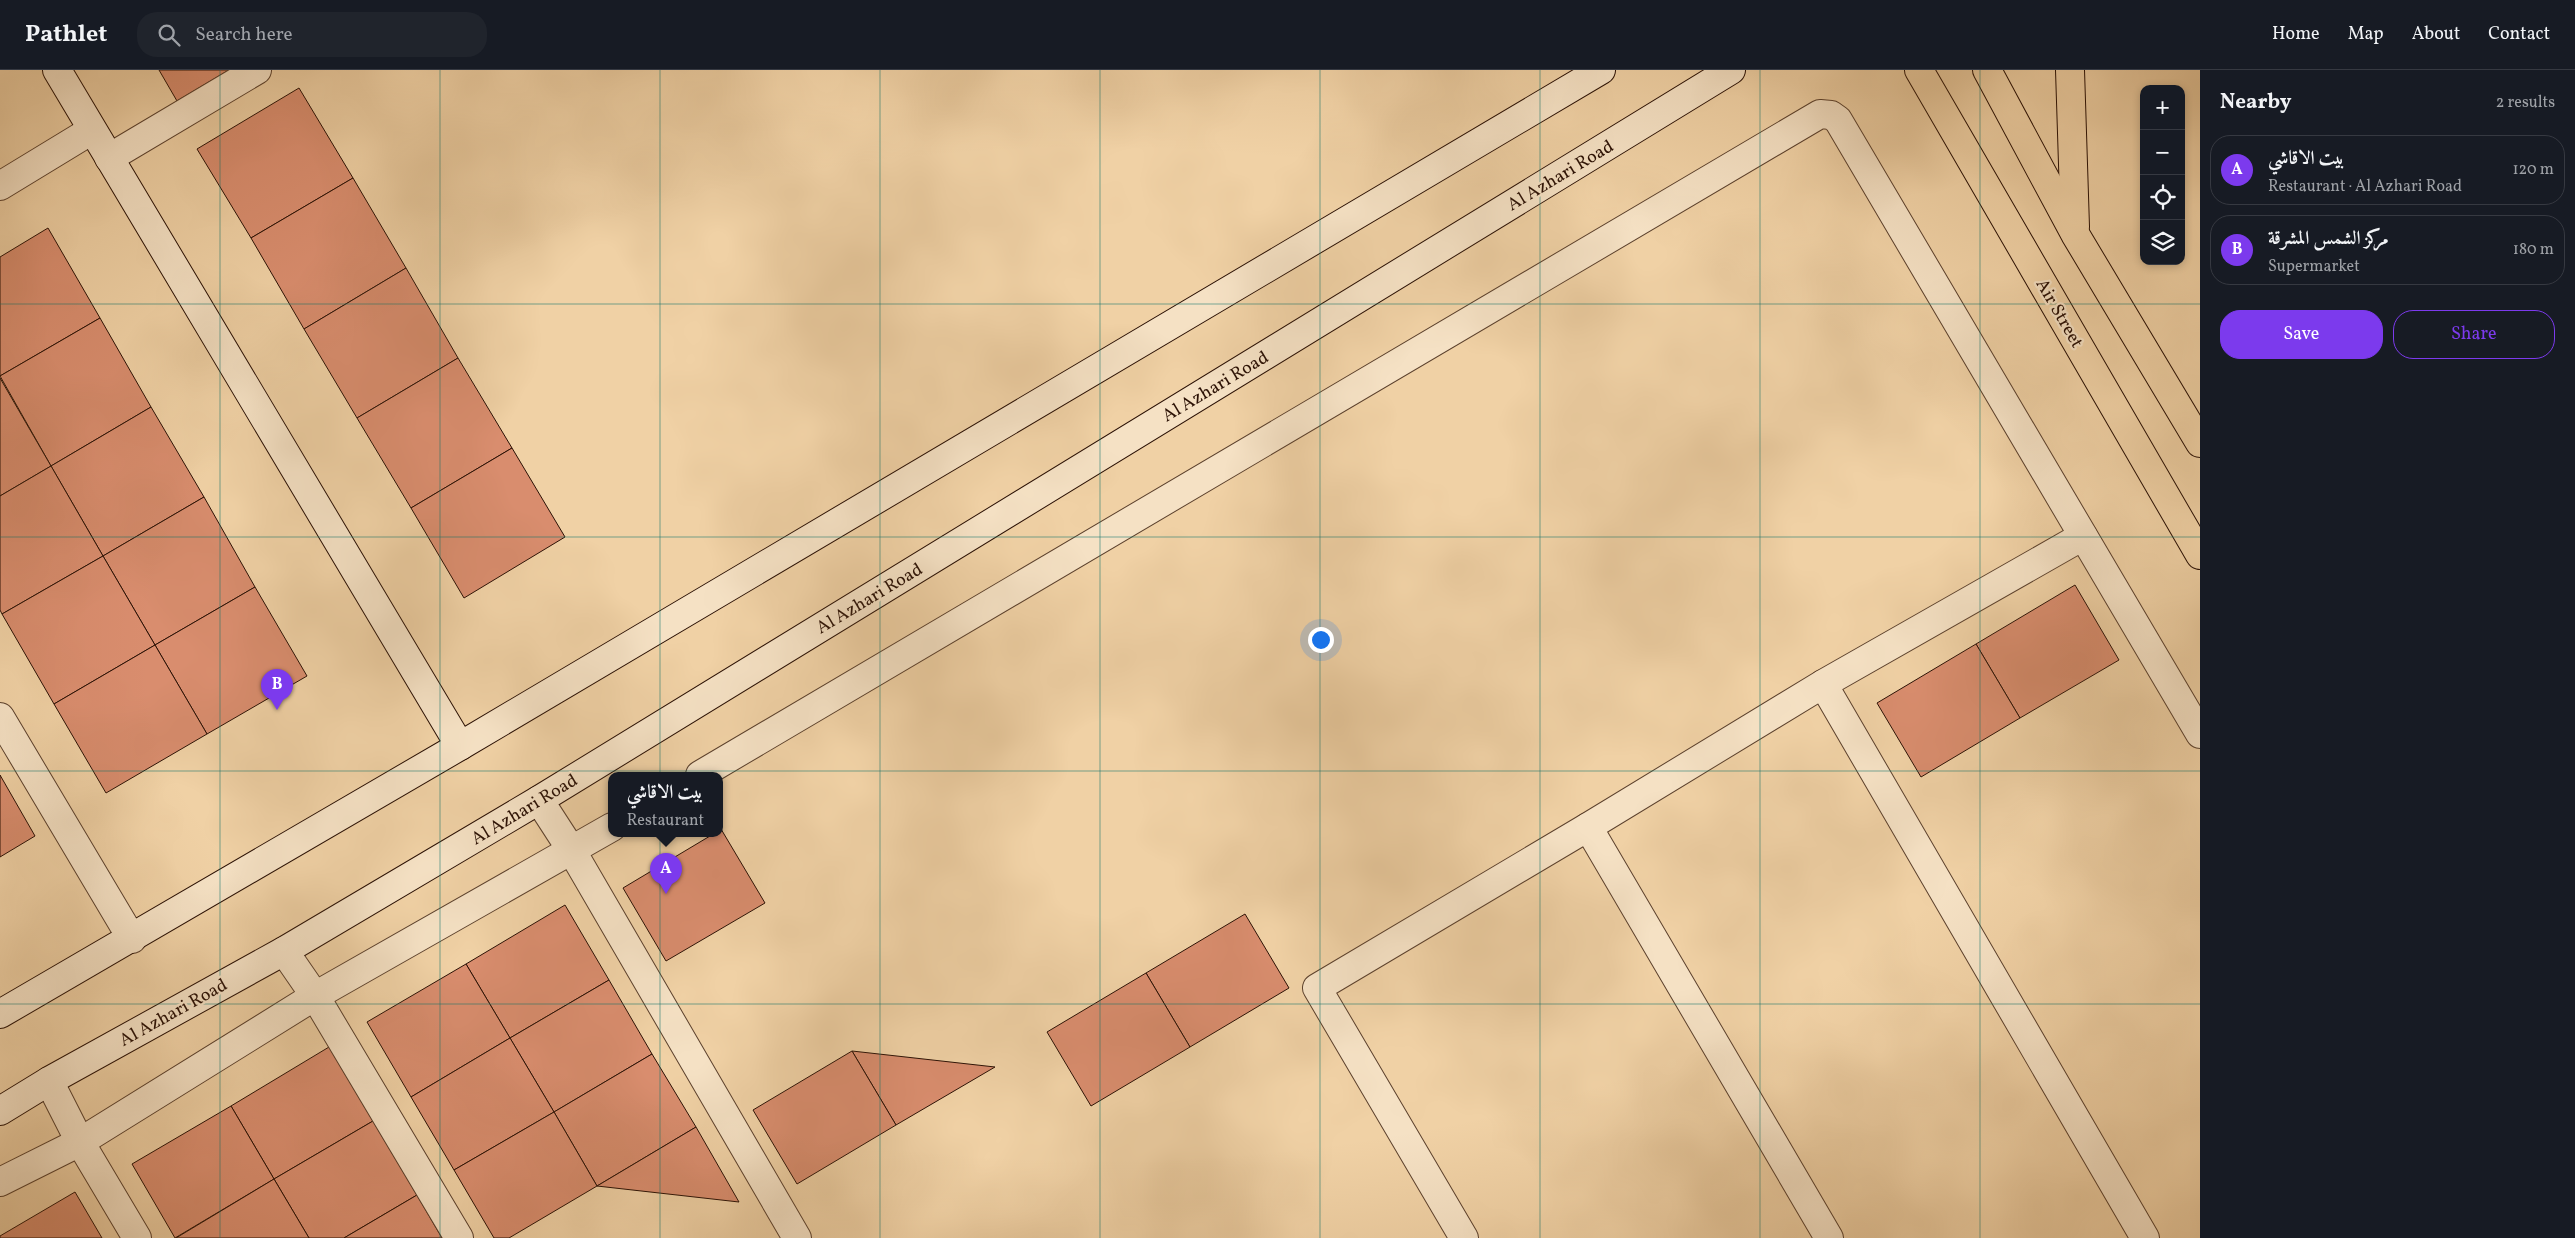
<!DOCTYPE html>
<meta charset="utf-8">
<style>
body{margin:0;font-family:Vollkorn,Amiri,serif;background:#20242c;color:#f1f3f6}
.controls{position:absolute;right:15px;top:15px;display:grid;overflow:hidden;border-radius:10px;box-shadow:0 2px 8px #0003}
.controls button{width:45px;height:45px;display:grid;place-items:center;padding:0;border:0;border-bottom:1px solid #363941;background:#171b24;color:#f1f3f6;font:25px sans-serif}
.you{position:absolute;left:1320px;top:569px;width:18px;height:18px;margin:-12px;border:4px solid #fff;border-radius:50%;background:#1a73e8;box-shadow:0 0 0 8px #1a73e833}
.badge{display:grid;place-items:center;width:32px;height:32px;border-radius:50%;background:#7c3aed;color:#fff;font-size:16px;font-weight:700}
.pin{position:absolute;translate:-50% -41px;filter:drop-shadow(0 1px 2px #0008)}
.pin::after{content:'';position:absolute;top:26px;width:18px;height:15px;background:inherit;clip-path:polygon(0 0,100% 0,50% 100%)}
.popup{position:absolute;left:608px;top:702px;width:115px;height:65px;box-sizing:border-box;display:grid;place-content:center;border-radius:10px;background:#171b24;filter:drop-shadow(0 1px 4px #0005);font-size:16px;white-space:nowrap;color:#9ea1a6}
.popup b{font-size:19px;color:#f1f3f6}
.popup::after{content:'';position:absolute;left:50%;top:100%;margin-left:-10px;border:10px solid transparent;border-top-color:#171b24}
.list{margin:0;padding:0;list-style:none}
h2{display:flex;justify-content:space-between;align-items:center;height:65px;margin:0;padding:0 20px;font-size:21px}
h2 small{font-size:16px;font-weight:400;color:#9ea1a6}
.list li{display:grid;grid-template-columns:32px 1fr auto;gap:15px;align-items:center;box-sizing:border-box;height:70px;margin:0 10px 10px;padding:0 10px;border:1px solid #363941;border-radius:20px}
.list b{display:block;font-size:19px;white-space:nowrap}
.list p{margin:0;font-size:16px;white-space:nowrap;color:#9ea1a6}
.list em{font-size:16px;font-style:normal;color:#9ea1a6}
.actions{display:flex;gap:10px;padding:15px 20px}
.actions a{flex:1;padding:11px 0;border:1px solid #7c3aed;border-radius:20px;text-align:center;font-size:18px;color:#7c3aed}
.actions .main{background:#7c3aed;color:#fff}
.icon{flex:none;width:28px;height:28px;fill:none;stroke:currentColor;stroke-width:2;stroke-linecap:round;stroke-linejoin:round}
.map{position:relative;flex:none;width:2200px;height:1168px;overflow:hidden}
header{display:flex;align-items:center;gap:30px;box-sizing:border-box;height:70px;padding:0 25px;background:#171b24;border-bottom:1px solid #363941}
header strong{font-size:24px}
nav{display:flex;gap:28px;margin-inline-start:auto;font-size:18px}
.search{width:350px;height:45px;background:#20242c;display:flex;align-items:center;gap:12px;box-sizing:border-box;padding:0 18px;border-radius:20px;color:#9ea1a6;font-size:19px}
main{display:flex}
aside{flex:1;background:#171b24}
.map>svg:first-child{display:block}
.building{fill:#d98d6e;stroke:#2b1105}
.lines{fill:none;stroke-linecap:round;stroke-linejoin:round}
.street-casing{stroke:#5c412d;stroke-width:30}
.secondary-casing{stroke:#2b1105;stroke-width:30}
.primary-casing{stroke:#2b1105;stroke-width:30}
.street{stroke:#f5e1c4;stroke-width:28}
.secondary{stroke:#f5e1c4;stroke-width:28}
.primary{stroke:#f0d1a5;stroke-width:28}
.grid{fill:none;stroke:#0f766e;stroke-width:1;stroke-opacity:0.55}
.labels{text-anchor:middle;stroke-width:4.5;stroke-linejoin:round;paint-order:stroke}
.street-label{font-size:18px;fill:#2b1105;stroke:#f5e1c4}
</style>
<header>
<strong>Pathlet</strong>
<div class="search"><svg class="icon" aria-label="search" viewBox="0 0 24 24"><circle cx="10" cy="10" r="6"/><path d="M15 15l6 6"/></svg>Search here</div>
<nav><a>Home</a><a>Map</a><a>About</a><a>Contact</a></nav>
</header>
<main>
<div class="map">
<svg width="2200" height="1168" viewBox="0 0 2200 1168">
<rect width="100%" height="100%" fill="#f0d1a5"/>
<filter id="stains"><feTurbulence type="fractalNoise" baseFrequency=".004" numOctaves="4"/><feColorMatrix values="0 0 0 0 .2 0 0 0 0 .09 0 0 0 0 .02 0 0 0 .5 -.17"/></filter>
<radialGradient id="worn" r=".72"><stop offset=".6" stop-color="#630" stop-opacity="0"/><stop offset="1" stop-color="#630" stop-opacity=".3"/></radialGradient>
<g class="building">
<path d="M159,0H229L177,31Z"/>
<path d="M299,18L353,108L251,168L197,79Z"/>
<path d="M353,108L406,198L304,259L251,168Z"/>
<path d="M48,158L100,248L0,306V187Z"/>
<path d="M406,198L458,288L357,348L304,259Z"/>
<path d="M100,248L151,337L51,396L0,306Z"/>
<path d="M458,288L512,378L411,438L357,348Z"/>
<path d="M0,308L51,396L0,426Z"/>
<path d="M151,337L204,427L103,486L51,396Z"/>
<path d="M512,378L565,467L464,528L411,438Z"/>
<path d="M51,396L103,486L2,544L0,540V426Z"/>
<path d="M204,427L255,517L155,575L103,486Z"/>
<path d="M103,486L155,575L54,634L2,544Z"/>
<path d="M2075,515L2119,590L2020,648L1976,574Z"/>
<path d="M255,517L307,606L207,664L155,575Z"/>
<path d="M1976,574L2020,648L1921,707L1877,633Z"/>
<path d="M155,575L207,664L106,723L54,634Z"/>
<path d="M0,705L35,766L0,787Z"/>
<path d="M721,759L765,833L666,891L623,818L715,763H720Z"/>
<path d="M565,835L609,910L510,968L466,894Z"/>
<path d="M1245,844L1289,918L1190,977L1146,903Z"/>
<path d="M466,894L510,968L411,1027L367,952Z"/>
<path d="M1146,903L1190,977L1091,1036L1047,962Z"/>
<path d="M609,910L652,984L554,1042L510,968Z"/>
<path d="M510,968L554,1042L454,1100L411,1027Z"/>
<path d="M329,977L373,1051L274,1109L231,1036Z"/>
<path d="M852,981L995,997L896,1055Z"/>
<path d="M852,981L896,1055L797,1114L753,1040Z"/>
<path d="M652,984L696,1057L597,1116L554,1042Z"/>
<path d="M231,1036L274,1109L175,1168L132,1094Z"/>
<path d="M554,1042L597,1116L509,1168H494L454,1100Z"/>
<path d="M373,1051L417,1125L344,1168H309L274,1109Z"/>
<path d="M696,1057L739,1132L597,1116Z"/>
<path d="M274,1109L309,1168H176Z"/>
<path d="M75,1122L102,1168H0V1166Z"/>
<path d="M417,1125L442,1168H344Z"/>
</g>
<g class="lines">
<g class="street-casing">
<g id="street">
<path d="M109,88L257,0"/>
<path d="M0,116L92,60"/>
<path d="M1823,614L2145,1168"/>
<path d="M0,647L132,869"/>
<path d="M700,705L1820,44L1831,45L1838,50L2200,664"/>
<path d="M539,730L572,781L797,1168"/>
<path d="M1588,757L1829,1168"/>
<path d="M284,881L315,926L459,1168"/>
<path d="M49,1011L80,1072L137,1168"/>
<path d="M0,1112L80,1072L315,926L612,757"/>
<path d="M1464,1168L1317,918L1588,757L1823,614L2083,466"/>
</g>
</g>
<g class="secondary-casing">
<g id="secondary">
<path d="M57,0L460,676"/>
<path d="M0,944L460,676L1601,0"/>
<path d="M0,1041L49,1011L284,881L539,730L1731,0"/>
</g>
</g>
<g class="primary-casing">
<g id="primary">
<path d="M1919,0L2200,485"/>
<path d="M1987,0L2075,164L2200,373"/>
<path d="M2070,0L2075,157"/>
</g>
</g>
<use href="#street" class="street"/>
<use href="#secondary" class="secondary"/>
<use href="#primary" class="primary"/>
</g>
<path class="grid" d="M220,0V1168M440,0V1168M660,0V1168M880,0V1168M1100,0V1168M1320,0V1168M1540,0V1168M1760,0V1168M1980,0V1168M0,234H2200M0,467H2200M0,701H2200M0,934H2200"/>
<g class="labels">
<g class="street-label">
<text transform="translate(1560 105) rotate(-31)" y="6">Al Azhari Road</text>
<text transform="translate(2060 243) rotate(60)" y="6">Air Street</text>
<text transform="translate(1215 316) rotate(-31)" y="6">Al Azhari Road</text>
<text transform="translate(869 528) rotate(-31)" y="6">Al Azhari Road</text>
<text transform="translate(524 739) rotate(-31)" y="6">Al Azhari Road</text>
<text transform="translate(173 942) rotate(-29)" y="6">Al Azhari Road</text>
</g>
</g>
<rect width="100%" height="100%" filter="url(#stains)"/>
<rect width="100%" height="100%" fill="url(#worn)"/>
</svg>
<div class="controls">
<button>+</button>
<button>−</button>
<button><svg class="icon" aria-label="locate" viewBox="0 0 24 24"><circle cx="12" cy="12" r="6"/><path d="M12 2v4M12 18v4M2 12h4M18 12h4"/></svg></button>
<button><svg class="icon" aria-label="layers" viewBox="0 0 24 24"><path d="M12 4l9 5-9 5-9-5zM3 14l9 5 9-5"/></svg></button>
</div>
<div class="you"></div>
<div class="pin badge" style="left:666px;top:824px">A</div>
<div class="popup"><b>بيت الاقاشي</b>Restaurant</div>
<div class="pin badge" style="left:277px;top:640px">B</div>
</div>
<aside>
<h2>Nearby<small>2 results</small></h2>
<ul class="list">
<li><span class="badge">A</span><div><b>بيت الاقاشي</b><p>Restaurant · Al Azhari Road</p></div><em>120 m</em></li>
<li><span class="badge">B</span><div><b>مركز الشمس المشرقة</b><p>Supermarket</p></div><em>180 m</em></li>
</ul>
<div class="actions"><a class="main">Save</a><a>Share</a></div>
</aside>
</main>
